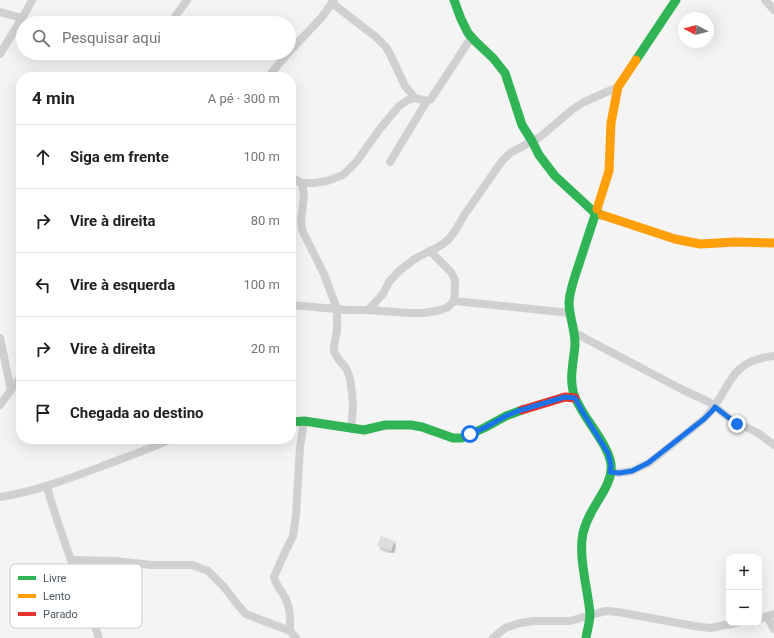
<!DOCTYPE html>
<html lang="pt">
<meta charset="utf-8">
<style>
body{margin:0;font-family:Roboto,sans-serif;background:#f2f2f2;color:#202124}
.controls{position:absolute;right:12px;bottom:12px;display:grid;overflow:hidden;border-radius:8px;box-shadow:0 4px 16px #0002}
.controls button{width:36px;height:36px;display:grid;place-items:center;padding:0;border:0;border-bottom:1px solid #e0e0e0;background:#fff;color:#202124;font:20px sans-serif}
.compass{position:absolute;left:678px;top:12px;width:36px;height:36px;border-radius:50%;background:#fff;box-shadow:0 4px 16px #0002;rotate:277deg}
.stop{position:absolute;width:12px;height:12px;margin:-9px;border:3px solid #1a73e8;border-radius:50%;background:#fff}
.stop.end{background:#1a73e8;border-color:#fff;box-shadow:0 1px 4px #0008}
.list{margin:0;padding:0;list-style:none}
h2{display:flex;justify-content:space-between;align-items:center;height:52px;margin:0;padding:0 16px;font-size:17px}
h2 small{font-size:13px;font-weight:400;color:#757577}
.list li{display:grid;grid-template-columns:26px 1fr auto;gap:12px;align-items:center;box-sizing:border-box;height:64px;padding:0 16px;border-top:1px solid #e0e0e0}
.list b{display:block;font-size:15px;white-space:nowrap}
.list em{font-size:13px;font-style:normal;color:#757577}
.icon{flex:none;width:22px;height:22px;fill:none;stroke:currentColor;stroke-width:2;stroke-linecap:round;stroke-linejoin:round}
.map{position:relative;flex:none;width:774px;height:638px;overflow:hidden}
.search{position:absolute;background:#fff;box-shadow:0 4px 16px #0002;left:16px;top:16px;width:280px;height:44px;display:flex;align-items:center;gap:10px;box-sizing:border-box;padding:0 14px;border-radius:22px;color:#757577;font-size:15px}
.panel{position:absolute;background:#fff;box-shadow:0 4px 16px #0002;left:16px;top:72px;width:280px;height:372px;border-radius:16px}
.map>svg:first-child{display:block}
.building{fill:#ddddde;filter:url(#shadow)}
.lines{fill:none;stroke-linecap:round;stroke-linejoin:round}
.street{stroke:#ced0d2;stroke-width:8}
.fast{stroke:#30b455;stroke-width:9}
.slow{stroke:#ff9f0a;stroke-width:9}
.jam{stroke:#e5322d;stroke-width:9}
.route{stroke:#1a73e8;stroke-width:5}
.key{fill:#fff;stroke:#c9ccd0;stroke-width:1}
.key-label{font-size:11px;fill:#4a5661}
</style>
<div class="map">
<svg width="774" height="638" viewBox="0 0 774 638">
<defs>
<filter id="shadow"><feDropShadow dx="3" dy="3" stdDeviation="1" flood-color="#0004"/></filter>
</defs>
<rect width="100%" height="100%" fill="#f4f4f4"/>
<path class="building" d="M381,536L394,541L391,551L377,546Z"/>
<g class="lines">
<g class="street">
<path d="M765,0L774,10"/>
<path d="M332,3L376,37L386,47L390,54L405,86L415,98"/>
<path d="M0,12L22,18"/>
<path d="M172,21L187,0"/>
<path d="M289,52L322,17L334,0"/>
<path d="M0,54L27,10L32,0"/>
<path d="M268,77L288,53"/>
<path d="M390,162L427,101"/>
<path d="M291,178L302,183H314L327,181L343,175L357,161L379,130L399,106L408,100L415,98L427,101L431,99L471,38"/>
<path d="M302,183L304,195L301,221L302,230L324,274L337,309V330L334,347V352L339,360L346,368L350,378L352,393L353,407L351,429"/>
<path d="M454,301L570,313"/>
<path d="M291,305L348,310H368L409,313H424L441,310L448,307L454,301L455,289V280L451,272L430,251"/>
<path d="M368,310L383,294L389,282L399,271L416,258L440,246L448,240L455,231L465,214L495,171L502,161L510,153L540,137L573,109L584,102L618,87"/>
<path d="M575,333L683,390L707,401L712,404L730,419L758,433L774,445"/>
<path d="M0,338L11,390"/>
<path d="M0,405L21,376"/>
<path d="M212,439L226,440L239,439"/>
<path d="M611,472L619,473L632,471L649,463L704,419C732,391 725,361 774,356"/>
<path d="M47,487C61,538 82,587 99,638"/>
<path d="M0,497C38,491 73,477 108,464C129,456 150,449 171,439"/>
<path d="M72,560L115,561L152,565H192L208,571L224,587L238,605L246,614L290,631L296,638"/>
<path d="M767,616L774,629"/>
<path d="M759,619L774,614"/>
<path d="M290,631C290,622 291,611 287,602C284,593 276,587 274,577L286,550L293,536L296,515L300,447L304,421"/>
<path d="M493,638L505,628L520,623L534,621H570L598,613L606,611L618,612L694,626L710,628L736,623"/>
</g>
<g class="fast">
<path d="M454,0L461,19L468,33L475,41L493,58L505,73L522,125L532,141L539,155L555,176L595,213L602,215"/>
<path d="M636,60L676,0"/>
<path d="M291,422L304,421L364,430L385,425H411L422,427L453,438H462L484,428L506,416L522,410"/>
<path d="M586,638C587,630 590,622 590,614C588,589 578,557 583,533C585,525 588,518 592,511C600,496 613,481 611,464C608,443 583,418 575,397C568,380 574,362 575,344C575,329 569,316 569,302C570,289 575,276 579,264C585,246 591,227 597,209"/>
</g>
<g class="slow">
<path d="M597,209L609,171L611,123L618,87L636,60"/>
<path d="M602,215L675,239L700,244L736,242L774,243"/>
</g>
<path class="jam" d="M522,410L565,397L575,398"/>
</g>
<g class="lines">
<path class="route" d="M470,434L484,428L506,416L518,411L565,397L575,398L582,411L608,453L611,465L610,472L619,473L632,471L648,463L704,419L712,411L715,407L737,424"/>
</g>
<rect x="10" y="564" width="132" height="64" rx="6" class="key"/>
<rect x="18" y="576" width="18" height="4" fill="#30b455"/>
<rect x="18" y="594" width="18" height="4" fill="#ff9f0a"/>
<rect x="18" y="612" width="18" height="4" fill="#e5322d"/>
<g class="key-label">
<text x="43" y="582">Livre</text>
<text x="43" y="600">Lento</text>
<text x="43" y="618">Parado</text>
</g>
</svg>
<div class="controls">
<button>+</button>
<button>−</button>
</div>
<svg class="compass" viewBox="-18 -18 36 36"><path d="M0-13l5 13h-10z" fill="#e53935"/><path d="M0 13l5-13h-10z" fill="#757577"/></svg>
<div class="stop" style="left:470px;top:434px"></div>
<div class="stop end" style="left:737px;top:424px"></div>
<div class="search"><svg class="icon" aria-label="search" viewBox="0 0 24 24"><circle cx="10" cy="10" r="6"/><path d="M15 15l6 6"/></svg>Pesquisar aqui</div>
<section class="panel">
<h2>4 min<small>A pé · 300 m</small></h2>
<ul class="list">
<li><svg class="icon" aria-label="ahead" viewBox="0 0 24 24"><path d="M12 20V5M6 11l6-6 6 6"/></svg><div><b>Siga em frente</b></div><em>100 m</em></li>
<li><svg class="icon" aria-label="right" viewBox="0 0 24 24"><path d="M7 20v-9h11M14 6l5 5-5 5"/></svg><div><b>Vire à direita</b></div><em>80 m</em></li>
<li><svg class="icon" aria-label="left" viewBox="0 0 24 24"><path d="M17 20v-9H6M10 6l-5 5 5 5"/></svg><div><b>Vire à esquerda</b></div><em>100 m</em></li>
<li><svg class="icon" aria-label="right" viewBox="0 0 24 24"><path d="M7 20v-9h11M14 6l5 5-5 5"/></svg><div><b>Vire à direita</b></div><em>20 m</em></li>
<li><svg class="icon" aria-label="arrive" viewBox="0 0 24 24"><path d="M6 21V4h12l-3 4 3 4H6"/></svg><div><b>Chegada ao destino</b></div></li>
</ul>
</section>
</div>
